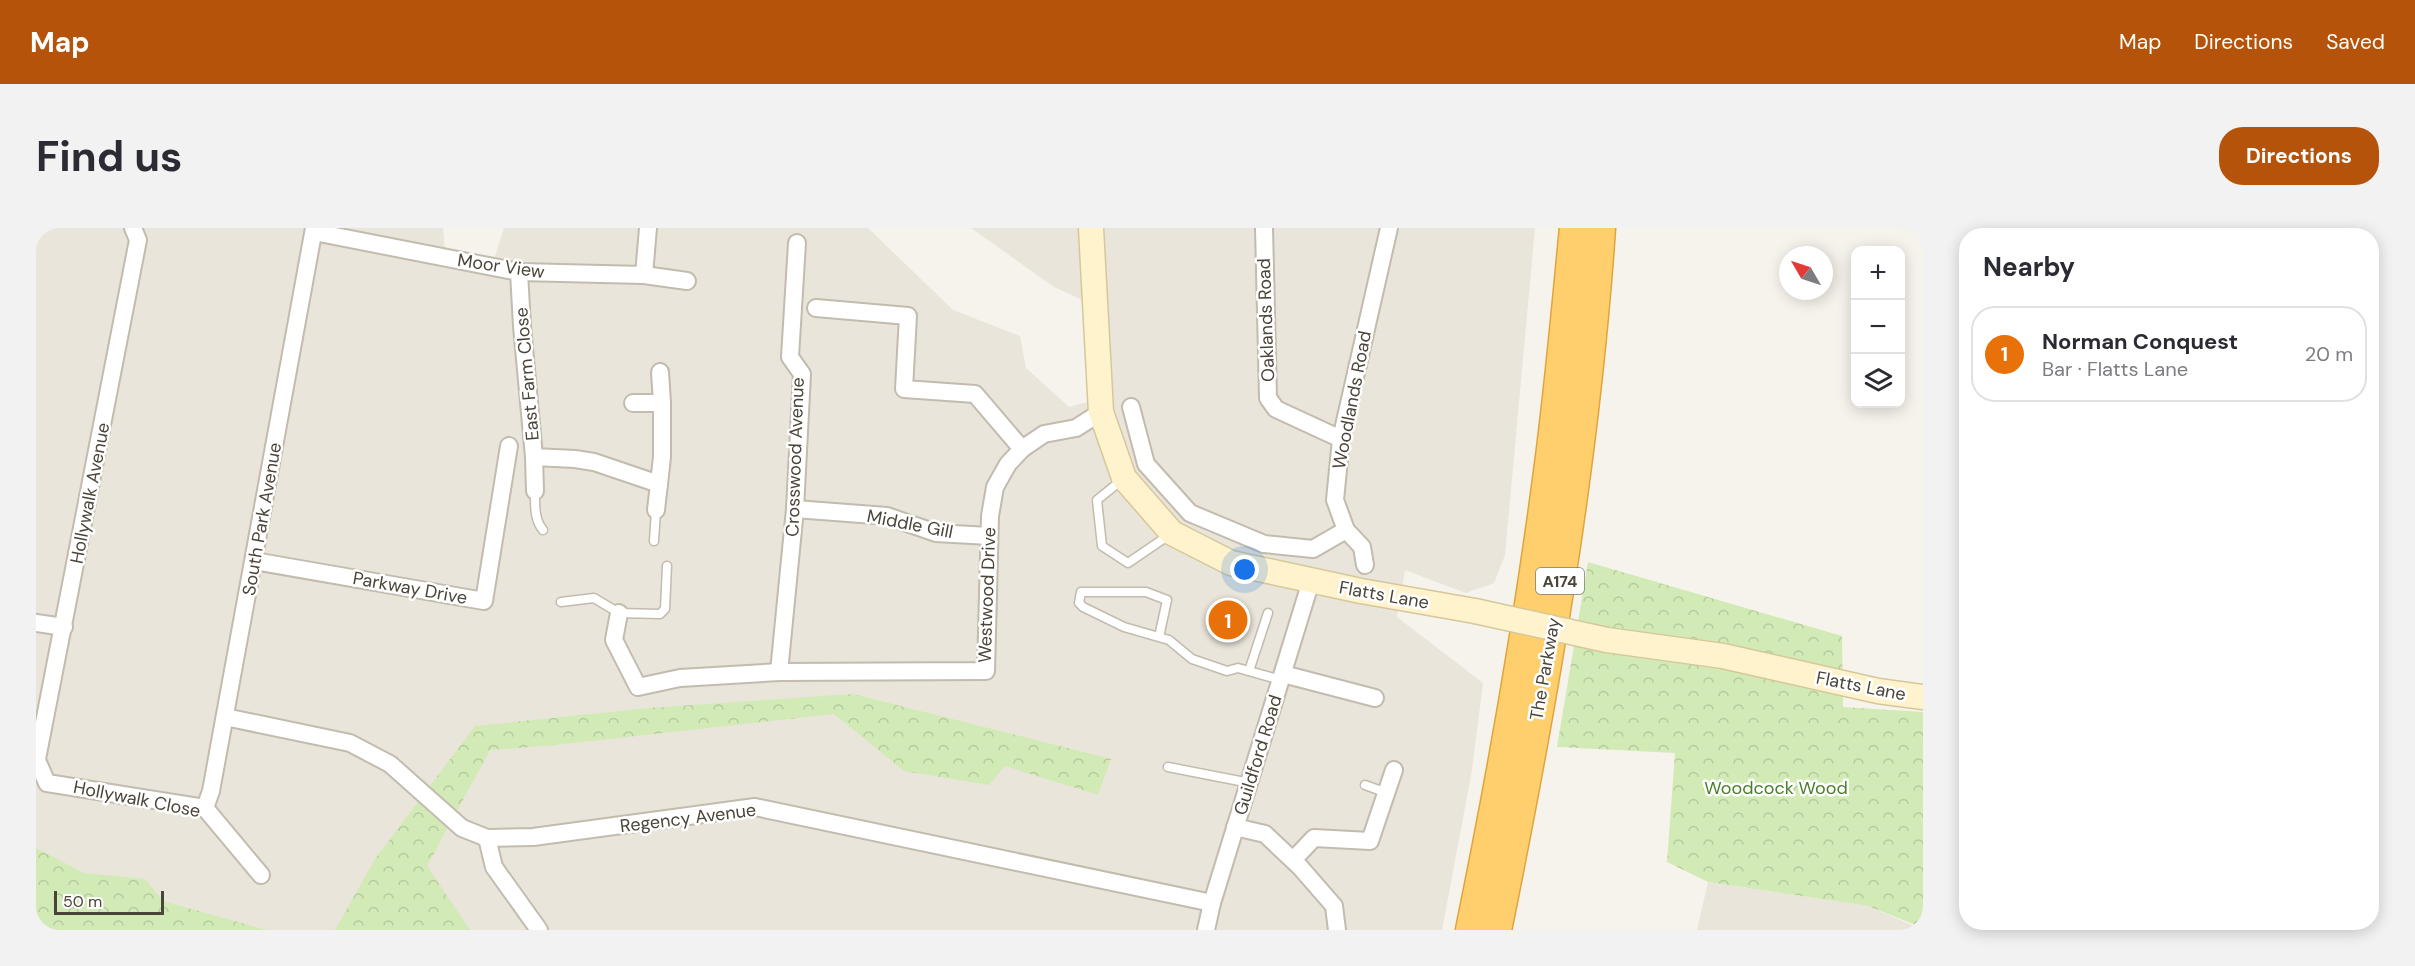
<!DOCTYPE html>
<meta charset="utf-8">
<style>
body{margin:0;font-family:"DM Sans",sans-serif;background:#f2f2f3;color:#2b2b33}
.controls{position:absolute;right:18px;top:18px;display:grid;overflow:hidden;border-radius:12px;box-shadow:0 3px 15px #0003}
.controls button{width:54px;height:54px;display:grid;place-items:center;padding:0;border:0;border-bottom:2px solid #e1e1e2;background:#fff;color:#2b2b33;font:30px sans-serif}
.compass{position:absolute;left:1743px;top:18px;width:54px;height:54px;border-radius:50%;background:#fff;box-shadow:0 3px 15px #0003;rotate:309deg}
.scale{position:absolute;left:18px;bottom:15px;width:110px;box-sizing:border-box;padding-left:6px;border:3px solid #4b4439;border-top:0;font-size:16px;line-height:21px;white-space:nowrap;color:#4b4439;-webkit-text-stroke:4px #fff;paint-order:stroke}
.you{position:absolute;left:1209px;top:342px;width:21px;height:21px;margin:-15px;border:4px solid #fff;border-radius:50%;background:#1a73e8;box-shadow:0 0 0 9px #1a73e833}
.badge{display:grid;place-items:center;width:39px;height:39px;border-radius:50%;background:#b45309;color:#fff;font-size:20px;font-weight:700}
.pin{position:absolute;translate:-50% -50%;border:3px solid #fff;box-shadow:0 2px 6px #0006}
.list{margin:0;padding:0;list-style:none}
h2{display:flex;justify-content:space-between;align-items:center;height:78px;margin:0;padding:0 24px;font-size:26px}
h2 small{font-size:20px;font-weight:400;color:#7c7c81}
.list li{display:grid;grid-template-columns:39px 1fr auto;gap:18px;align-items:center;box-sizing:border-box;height:96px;margin:0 12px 12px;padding:0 12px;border:2px solid #e1e1e2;border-radius:24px}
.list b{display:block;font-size:22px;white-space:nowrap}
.list p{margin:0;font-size:20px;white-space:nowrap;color:#7c7c81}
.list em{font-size:20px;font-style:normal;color:#7c7c81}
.icon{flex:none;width:33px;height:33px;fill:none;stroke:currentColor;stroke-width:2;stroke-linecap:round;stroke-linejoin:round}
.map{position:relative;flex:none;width:1887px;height:702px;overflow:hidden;border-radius:24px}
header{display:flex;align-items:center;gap:36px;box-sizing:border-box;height:84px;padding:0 30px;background:#b45309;color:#fff}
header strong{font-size:28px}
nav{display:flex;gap:33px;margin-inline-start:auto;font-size:21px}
.intro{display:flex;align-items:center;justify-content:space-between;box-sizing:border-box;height:144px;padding:0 36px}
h1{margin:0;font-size:42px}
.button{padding:15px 27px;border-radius:24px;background:#b45309;color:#fff;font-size:21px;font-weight:700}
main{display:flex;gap:36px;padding:0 36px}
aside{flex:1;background:#fff;border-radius:24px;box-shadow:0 3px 15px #0003}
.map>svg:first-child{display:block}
.residential{fill:#eae5da}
.forest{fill:url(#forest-crowns)}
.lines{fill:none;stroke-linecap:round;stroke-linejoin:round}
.lane-casing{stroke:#c2bbae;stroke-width:11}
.street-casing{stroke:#c2bbae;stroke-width:20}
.secondary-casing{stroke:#d6c79b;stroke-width:27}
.highway-casing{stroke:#e0a43c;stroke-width:33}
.lane{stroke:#fff;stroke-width:8}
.street{stroke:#fff;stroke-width:16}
.secondary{stroke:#fff3cd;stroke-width:24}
.highway{stroke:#ffcf6e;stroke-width:30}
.secondary-bridge-casing{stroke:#d6c79b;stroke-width:27;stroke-linecap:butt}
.secondary-bridge{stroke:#fff3cd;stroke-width:24}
.labels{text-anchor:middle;stroke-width:5;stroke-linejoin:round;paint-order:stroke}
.shield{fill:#fff;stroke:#817c74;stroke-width:1.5}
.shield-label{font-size:16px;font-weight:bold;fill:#4b4439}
.street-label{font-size:18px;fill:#4b4439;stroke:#fff}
.park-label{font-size:18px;fill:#4a7f2a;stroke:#fff}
</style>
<header>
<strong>Map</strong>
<nav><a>Map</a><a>Directions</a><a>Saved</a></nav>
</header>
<div class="intro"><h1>Find us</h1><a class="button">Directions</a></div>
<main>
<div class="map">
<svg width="1887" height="702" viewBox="0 0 1887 702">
<defs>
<pattern id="forest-crowns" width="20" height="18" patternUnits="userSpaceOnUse" patternTransform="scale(1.5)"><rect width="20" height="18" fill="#d2eab5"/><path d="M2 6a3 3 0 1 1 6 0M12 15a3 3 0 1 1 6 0" fill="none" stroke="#b6ca9c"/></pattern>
</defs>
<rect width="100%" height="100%" fill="#f6f3ec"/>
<g class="residential">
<path d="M0,0H407L410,37L453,47L468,0H832L917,82L984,108L990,140L1033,179L1076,167L1071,83L1018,59L935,0H1499L1469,327L1458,355L1430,365L1369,342L1361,389L1447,455L1436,542L1406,702H0Z"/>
<path d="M1672,654L1832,678L1887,702H1661Z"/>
</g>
<g class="forest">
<path d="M1552,334L1806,408L1807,479L1887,484V700L1832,678L1672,654L1631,634L1639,525L1521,519Z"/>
<path d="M817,466L1075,531L1062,567L969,538L953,557L868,543L798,486L520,517L454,522L391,638L434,702H299L339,631L439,498L613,480Z"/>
<path d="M0,620L48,645L109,651L127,673L231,702H0Z"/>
</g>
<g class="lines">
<g class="lane-casing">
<g id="lane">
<path d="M1087,251L1061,272L1066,318L1092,335L1133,307"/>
<path d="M499,263C499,276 498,292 507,302"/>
<path d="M618,313L620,282"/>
<path d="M525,374L558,370L583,385L624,386L629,381L631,338"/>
<path d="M1123,409L1131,372L1110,364H1045L1043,375L1047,379L1088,399L1133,412L1156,431L1191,443L1202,440L1245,452"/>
<path d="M1213,443L1232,385"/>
<path d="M1132,539L1214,555"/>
<path d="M1329,557L1351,565"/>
</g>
</g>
<g class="street-casing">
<g id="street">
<path d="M1228,0L1232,170L1240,181L1305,211"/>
<path d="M278,4L483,44L608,47L612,0"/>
<path d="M483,44L486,98L498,229L539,231L558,234L623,256L620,282"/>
<path d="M608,47L651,53"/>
<path d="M780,80L872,88L868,161L939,166L986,221"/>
<path d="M624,144L626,175"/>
<path d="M597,175H626V229L623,256"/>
<path d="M1095,179L1110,236L1154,285L1228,316L1277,321L1310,302"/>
<path d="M498,229L499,263"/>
<path d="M759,281L851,288L900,305L953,308"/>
<path d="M218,333L448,373L473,218"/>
<path d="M1329,337L1326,319L1310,302L1299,272L1305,211L1353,0"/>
<path d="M583,385L578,412L602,459L644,450L743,444L950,443L954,288L959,259L972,236L986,221L1008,206L1040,200L1065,184"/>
<path d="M0,395L28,399"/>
<path d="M743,444L759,281L766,146L754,129L761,15"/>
<path d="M1247,446L1339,470"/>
<path d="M189,489L314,515L354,536L426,600L451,610L497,609L719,579L1176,675"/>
<path d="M0,530L11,555L169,580L225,647"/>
<path d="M1,531L102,12L97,0"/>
<path d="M169,580L175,563L278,0"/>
<path d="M1199,599L1229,606L1264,639L1298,678L1301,702"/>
<path d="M451,610L458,639L503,702"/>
<path d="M1257,632L1278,610L1334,613L1358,542"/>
<path d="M1170,702L1176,675L1275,353"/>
</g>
</g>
<g class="secondary-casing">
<g id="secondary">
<path d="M1055,0L1065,184L1088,250L1136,305L1195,335L1325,363L1439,383"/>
<path d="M1571,412L1687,428L1842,463L1887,469"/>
</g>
</g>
<g class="highway-casing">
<g id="highway">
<path d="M1435,702C1466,551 1493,398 1513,244C1524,163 1531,82 1539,0"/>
<path d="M1460,702C1507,470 1548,236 1564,0"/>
</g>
</g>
<use href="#lane" class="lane"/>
<use href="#street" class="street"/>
<use href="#secondary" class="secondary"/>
<use href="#highway" class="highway"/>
<g class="secondary-bridge-casing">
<path id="secondary-bridge" d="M1439,383L1571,412"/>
</g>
<use href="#secondary-bridge" class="secondary-bridge"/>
</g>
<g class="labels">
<rect class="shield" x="1500" y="340" width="48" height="26" rx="4.5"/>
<g class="shield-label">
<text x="1524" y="359">A174</text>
</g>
<g class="street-label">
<text transform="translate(465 38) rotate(8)" y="6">Moor View</text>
<text transform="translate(1230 92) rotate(-92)" y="6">Oaklands Road</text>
<text transform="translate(491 146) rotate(-95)" y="6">East Farm Close</text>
<text transform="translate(1316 172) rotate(-79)" y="6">Woodlands Road</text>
<text transform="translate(759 229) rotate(-88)" y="6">Crosswood Avenue</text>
<text transform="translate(54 265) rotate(-79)" y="6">Hollywalk Avenue</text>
<text transform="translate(226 291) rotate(-80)" y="6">South Park Avenue</text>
<text transform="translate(874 296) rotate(11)" y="6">Middle Gill</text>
<text transform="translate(374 360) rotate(10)" y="6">Parkway Drive</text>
<text transform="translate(951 367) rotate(-88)" y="6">Westwood Drive</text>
<text transform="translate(1348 367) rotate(10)" y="6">Flatts Lane</text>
<text transform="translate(1509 441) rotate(-80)" y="6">The Parkway</text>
<text transform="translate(1825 458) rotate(11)" y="6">Flatts Lane</text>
<text transform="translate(1222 527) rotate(-73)" y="6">Guildford Road</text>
<text transform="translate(101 571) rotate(11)" y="6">Hollywalk Close</text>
<text transform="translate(652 590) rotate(-7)" y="6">Regency Avenue</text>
</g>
<g class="park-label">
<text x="1740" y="566">Woodcock Wood</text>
</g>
</g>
</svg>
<div class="controls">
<button>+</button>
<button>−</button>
<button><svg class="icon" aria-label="layers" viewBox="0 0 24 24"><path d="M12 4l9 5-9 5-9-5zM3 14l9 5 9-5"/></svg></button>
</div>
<svg class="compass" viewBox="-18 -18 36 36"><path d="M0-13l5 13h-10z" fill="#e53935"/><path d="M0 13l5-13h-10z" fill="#7c7c81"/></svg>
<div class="scale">50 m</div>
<div class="you"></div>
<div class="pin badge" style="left:1192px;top:392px;background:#e8710a">1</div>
</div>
<aside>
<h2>Nearby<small></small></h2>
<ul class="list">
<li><span class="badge" style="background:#e8710a">1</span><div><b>Norman Conquest</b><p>Bar · Flatts Lane</p></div><em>20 m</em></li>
</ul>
</aside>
</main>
